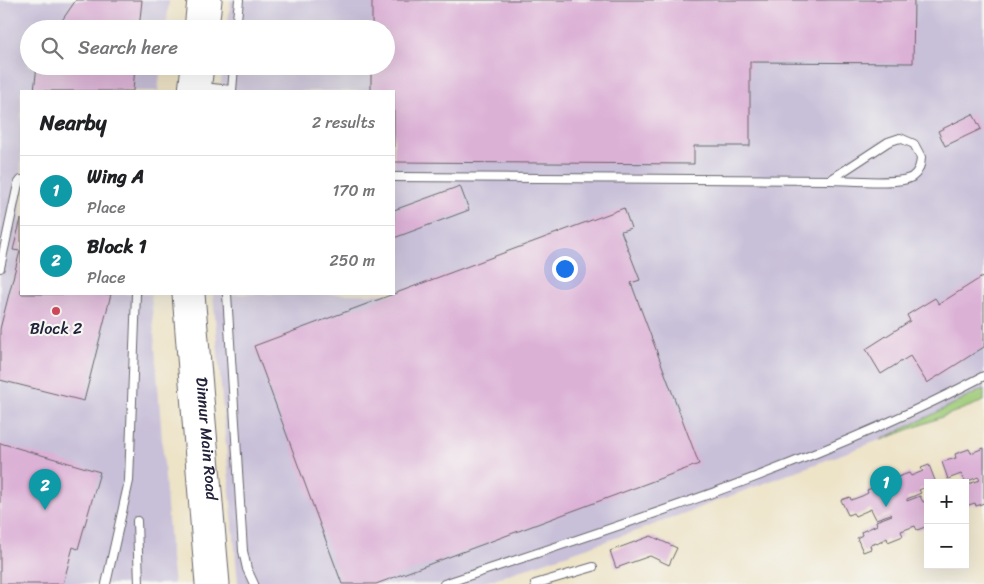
<!DOCTYPE html>
<meta charset="utf-8">
<style>
body{margin:0;font-family:Sriracha,sans-serif;background:#f2f2f2;color:#202124}
.controls{position:absolute;right:15px;bottom:15px;display:grid;overflow:hidden;border-radius:0px;box-shadow:0 5px 20px #0002}
.controls button{width:45px;height:45px;display:grid;place-items:center;padding:0;border:0;border-bottom:1px solid #e0e0e0;background:#fff;color:#202124;font:25px sans-serif}
.you{position:absolute;left:564px;top:268px;width:18px;height:18px;margin:-12px;border:4px solid #fff;border-radius:50%;background:#1a73e8;box-shadow:0 0 0 8px #1a73e833}
.badge{display:grid;place-items:center;width:32px;height:32px;border-radius:50%;background:#111827;color:#fff;font-size:16px;font-weight:700}
.pin{position:absolute;translate:-50% -41px;filter:drop-shadow(0 1px 2px #0008)}
.pin::after{content:'';position:absolute;top:26px;width:18px;height:15px;background:inherit;clip-path:polygon(0 0,100% 0,50% 100%)}
.list{margin:0;padding:0;list-style:none}
h2{display:flex;justify-content:space-between;align-items:center;height:65px;margin:0;padding:0 20px;font-size:21px}
h2 small{font-size:16px;font-weight:400;color:#757577}
.list li{display:grid;grid-template-columns:32px 1fr auto;gap:15px;align-items:center;box-sizing:border-box;height:70px;padding:0 20px;border-top:1px solid #e0e0e0}
.list b{display:block;font-size:19px;white-space:nowrap}
.list p{margin:0;font-size:16px;white-space:nowrap;color:#757577}
.list em{font-size:16px;font-style:normal;color:#757577}
.icon{flex:none;width:28px;height:28px;fill:none;stroke:currentColor;stroke-width:2;stroke-linecap:round;stroke-linejoin:round}
.map{position:relative;flex:none;width:984px;height:584px;overflow:hidden}
.search{position:absolute;background:#fff;box-shadow:0 5px 20px #0002;left:20px;top:20px;width:375px;height:55px;display:flex;align-items:center;gap:12px;box-sizing:border-box;padding:0 18px;border-radius:28px;color:#757577;font-size:19px}
.panel{position:absolute;background:#fff;box-shadow:0 5px 20px #0002;left:20px;top:90px;width:375px;height:205px;border-radius:0px}
.map>svg:first-child{display:block}
.industrial{fill:#c8bfd8}
.green{fill:#9eca77;stroke:#607659}
.building{fill:#dcb1d6}
.lines{fill:none;stroke-linecap:round;stroke-linejoin:round}
.service-casing{stroke:#69666c;stroke-width:10}
.tertiary-casing{stroke:#69666c;stroke-width:21}
.service{stroke:#fff;stroke-width:8}
.tertiary{stroke:#fff;stroke-width:19}
.poi-dot{fill:#d1495b;stroke:#f6f6f2;stroke-width:2}
.labels{text-anchor:middle;stroke-width:4.5;stroke-linejoin:round;paint-order:stroke}
.poi-label{font-size:16px;fill:#22223b;stroke:#f6f6f2}
.street-label{font-size:16px;fill:#22223b;stroke:#f6f6f2}
</style>
<div class="map">
<svg width="984" height="584" viewBox="0 0 984 584">
<rect width="100%" height="100%" fill="#f6f6f2"/>
<filter id="ink" filterUnits="userSpaceOnUse"><feTurbulence type="fractalNoise" baseFrequency=".02" numOctaves="2"/><feDisplacementMap in="SourceGraphic" scale="10" xChannelSelector="R" yChannelSelector="G"/><feConvolveMatrix kernelMatrix="1 2 1 2 8 2 1 2 1" color-interpolation-filters="sRGB"/></filter>
<filter id="wash" filterUnits="userSpaceOnUse"><feTurbulence type="fractalNoise" baseFrequency=".0096" numOctaves="4" result="noise"/><feDisplacementMap in="SourceGraphic" scale="20" xChannelSelector="R" yChannelSelector="G"/><feGaussianBlur stdDeviation="1.12" result="paint"/><feColorMatrix in="noise" values="0 0 0 0 0 0 0 0 0 0 0 0 0 0 0 0 0 1.4 0 .05"/><feComposite in="paint" operator="in"/></filter>
<g filter="url(#wash)">
<rect width="100%" height="100%" fill="#ede3c7"/>
<g class="industrial">
<path d="M0,0H169L166,29H29V66H161L158,91H21V294H151L171,558L174,584H0Z"/>
<path d="M231,0H984V401L642,529L479,584H238L213,294H394V91H220L223,66H386V29H227Z"/>
</g>
<path class="green" d="M984,389V401L881,440Z"/>
<g id="blocks">
<g class="building">
<path d="M76,0H142L139,29H56Z"/>
<path d="M372,0H914L913,63L750,62V146H694V164L394,162V91H371V66H386V29H372Z"/>
<path d="M37,66H135L133,91H34Z"/>
<path d="M973,114L981,129L945,146L938,131Z"/>
<path d="M460,186L469,210L394,238V210Z"/>
<path d="M624,208L631,228L621,231L640,280L631,283L699,464L376,584H342L254,346Z"/>
<path d="M21,219V294H111L84,401L0,380V329L20,251L13,250Z"/>
<path d="M982,277L984,281V347L927,383L910,356L881,374L866,349L910,321L907,315L935,298L939,304Z"/>
<path d="M0,443L100,472L78,549L73,547L63,584H0Z"/>
<path d="M984,448V503L976,506L975,503L965,506V490L967,489L965,485L980,480L978,477L966,482L961,474L948,479L942,462L956,458L955,454L969,449L971,453Z"/>
<path d="M929,465L936,483H928V486L919,490L921,493L907,499V501L920,496L923,502L926,501L928,504V526L917,530L915,526L901,531L903,536L888,542L887,538L877,544L876,543L870,545L871,549L863,552L857,538L862,535L861,532L877,525L876,521L892,515L891,514L876,519L871,509L855,516L853,513L848,515L841,500L850,497L851,500L862,496L868,493L867,490L882,484L883,489L897,483L895,478L909,473L911,476L923,471L921,468Z"/>
<path d="M651,536L677,548L669,565L650,556L616,568L610,551Z"/>
</g>
</g>
</g>
<g filter="url(#ink)">
<use href="#blocks" fill-opacity="0" stroke="#69666c" stroke-width="1"/>
<g class="lines">
<g class="service-casing">
<g id="service">
<path d="M236,29L239,0"/>
<path d="M202,87L232,90"/>
<path d="M232,91L234,66"/>
<path d="M900,138L914,144L921,157C921,165 919,172 912,177C900,185 847,180 830,180L888,142Z"/>
<path d="M394,177L830,180"/>
<path d="M0,268L18,184L21,180"/>
<path d="M227,294L243,551L247,569L254,584"/>
<path d="M137,521L139,584"/>
<path d="M106,584L129,481L136,294"/>
<path d="M444,584C627,523 812,466 984,376"/>
<path d="M535,584L593,567"/>
</g>
</g>
<g class="tertiary-casing">
<g id="tertiary">
<path d="M194,29L197,0"/>
<path d="M209,29L212,0"/>
<path d="M188,91L191,66"/>
<path d="M201,91L204,66"/>
<path d="M182,294L205,584"/>
<path id="s1" d="M195,294L220,584"/>
</g>
</g>
<use href="#service" class="service"/>
<use href="#tertiary" class="tertiary"/>
</g>
</g>
<circle class="poi-dot" cx="56" cy="311" r="5"/>
<g class="labels">
<g class="poi-label">
<text x="56" y="334">Block 2</text>
</g>
<g class="street-label">
<text dy="6" stroke="none"><textPath href="#s1" startOffset="145">Dinnur Main Road</textPath></text>
</g>
</g>
</svg>
<div class="controls">
<button>+</button>
<button>−</button>
</div>
<div class="you"></div>
<div class="pin badge" style="left:886px;top:507px;background:#0f9aa8">1</div>
<div class="pin badge" style="left:45px;top:510px;background:#0f9aa8">2</div>
<div class="search"><svg class="icon" aria-label="search" viewBox="0 0 24 24"><circle cx="10" cy="10" r="6"/><path d="M15 15l6 6"/></svg>Search here</div>
<section class="panel">
<h2>Nearby<small>2 results</small></h2>
<ul class="list">
<li><span class="badge" style="background:#0f9aa8">1</span><div><b>Wing A</b><p>Place</p></div><em>170 m</em></li>
<li><span class="badge" style="background:#0f9aa8">2</span><div><b>Block 1</b><p>Place</p></div><em>250 m</em></li>
</ul>
</section>
</div>
